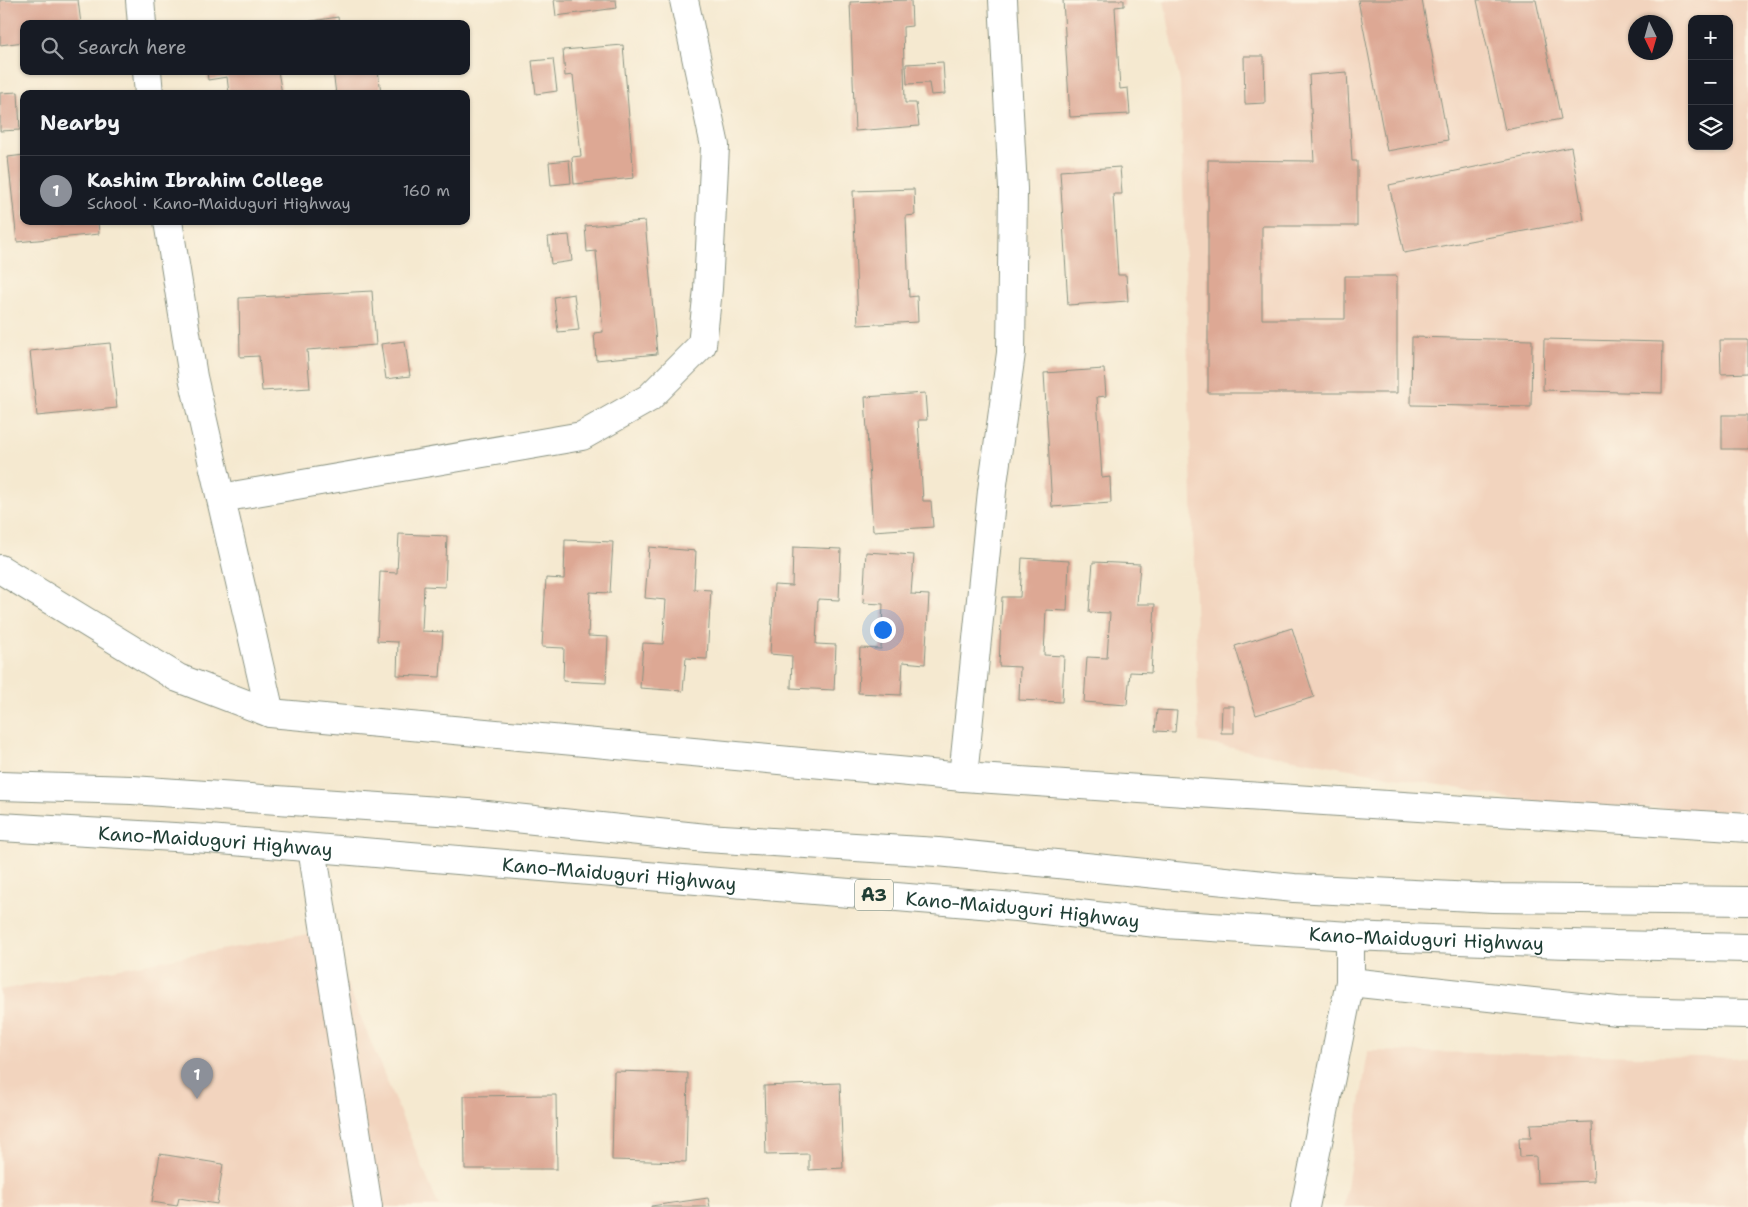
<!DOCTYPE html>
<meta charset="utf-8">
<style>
body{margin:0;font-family:"Shantell Sans",sans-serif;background:#20242c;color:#f1f3f6}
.controls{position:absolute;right:15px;top:15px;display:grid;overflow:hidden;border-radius:10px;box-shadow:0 1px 4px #0004}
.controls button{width:45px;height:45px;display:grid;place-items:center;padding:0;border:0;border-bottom:1px solid #363941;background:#171b24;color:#f1f3f6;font:25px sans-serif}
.compass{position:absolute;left:1628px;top:15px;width:45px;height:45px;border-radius:50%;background:#171b24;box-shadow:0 1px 4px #0004;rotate:175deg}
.you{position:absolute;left:882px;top:629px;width:18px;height:18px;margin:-12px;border:4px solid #fff;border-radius:50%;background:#1a73e8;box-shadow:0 0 0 8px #1a73e833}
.badge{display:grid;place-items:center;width:32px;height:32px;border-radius:50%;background:#8c9099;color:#fff;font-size:16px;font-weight:700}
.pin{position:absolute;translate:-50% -41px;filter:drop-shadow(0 1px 2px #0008)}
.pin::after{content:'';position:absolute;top:26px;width:18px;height:15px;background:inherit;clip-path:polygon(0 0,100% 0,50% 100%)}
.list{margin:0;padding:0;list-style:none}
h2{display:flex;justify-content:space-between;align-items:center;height:65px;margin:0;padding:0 20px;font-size:21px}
h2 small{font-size:16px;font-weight:400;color:#9ea1a6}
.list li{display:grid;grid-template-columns:32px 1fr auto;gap:15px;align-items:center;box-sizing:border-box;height:70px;padding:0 20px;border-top:1px solid #363941}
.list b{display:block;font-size:19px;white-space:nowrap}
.list p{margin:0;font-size:16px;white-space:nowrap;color:#9ea1a6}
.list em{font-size:16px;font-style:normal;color:#9ea1a6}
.icon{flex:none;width:28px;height:28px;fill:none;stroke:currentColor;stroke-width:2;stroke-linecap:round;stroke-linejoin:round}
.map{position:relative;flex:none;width:1748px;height:1207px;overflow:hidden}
.search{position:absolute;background:#171b24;box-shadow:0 1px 4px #0004;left:20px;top:20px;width:450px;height:55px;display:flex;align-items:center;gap:12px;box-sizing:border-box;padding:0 18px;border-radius:10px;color:#9ea1a6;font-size:19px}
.panel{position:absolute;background:#171b24;box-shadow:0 1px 4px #0004;left:20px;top:90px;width:450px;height:135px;border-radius:10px}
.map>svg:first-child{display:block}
.built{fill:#f2d4be;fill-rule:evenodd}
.building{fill:#dda894}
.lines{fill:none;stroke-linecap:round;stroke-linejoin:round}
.minor-casing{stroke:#8a9382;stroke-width:30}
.trunk-casing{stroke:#8a9382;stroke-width:30}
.minor{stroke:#fff;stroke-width:28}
.trunk{stroke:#fff;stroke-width:28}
.labels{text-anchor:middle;stroke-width:4.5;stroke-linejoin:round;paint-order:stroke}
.shield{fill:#fcf5e5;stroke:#617469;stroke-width:1}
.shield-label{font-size:18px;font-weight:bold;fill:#1f3d34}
.street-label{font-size:19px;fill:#1f3d34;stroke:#fcf5e5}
</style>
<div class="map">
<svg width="1748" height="1207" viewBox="0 0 1748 1207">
<rect width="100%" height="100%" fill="#fcf5e5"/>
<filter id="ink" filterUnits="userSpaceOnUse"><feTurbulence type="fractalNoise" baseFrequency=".02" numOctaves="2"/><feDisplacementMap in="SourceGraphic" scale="10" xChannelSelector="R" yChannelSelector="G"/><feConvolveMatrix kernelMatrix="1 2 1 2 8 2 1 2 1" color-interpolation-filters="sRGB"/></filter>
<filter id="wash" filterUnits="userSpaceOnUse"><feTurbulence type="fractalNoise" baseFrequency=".0096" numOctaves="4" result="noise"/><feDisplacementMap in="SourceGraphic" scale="20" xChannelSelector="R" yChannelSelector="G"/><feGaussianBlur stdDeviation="1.12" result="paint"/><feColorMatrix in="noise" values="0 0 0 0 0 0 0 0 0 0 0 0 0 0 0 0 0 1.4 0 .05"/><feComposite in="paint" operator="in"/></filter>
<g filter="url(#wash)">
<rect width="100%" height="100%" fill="#f5e9d0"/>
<g class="built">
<path d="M1164,0H1748V812L1540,803L1199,742L1180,83ZM1692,19H1729V146H1692ZM1636,22H1666V52H1636Z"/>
<path d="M325,931L439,1207H0V990Z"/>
<path d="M1368,1051L1748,1058V1207H1344Z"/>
</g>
<g id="blocks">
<g class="building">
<path d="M0,0H78L81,24H24V42L0,45Z"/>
<path d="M554,0H616L617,8L556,16Z"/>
<path d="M911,0L912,26L903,27L905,103H916L919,126L855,131L850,2Z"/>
<path d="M1063,0H1124V6L1115,7L1120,89L1128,88L1130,114L1070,117Z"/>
<path d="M1358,0H1422L1448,140L1387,151Z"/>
<path d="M1477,0H1536L1561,119L1505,130Z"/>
<path d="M338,17L339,24H300V23Z"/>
<path d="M623,45L634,178L574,184L572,157L581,156L573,75L565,76L563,50Z"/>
<path d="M1244,56H1264L1265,103L1245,104Z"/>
<path d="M553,59L557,91L536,94L532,61Z"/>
<path d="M943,62L945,94L931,95L929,83L907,84L906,64Z"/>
<path d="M207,71H278L282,94H229L227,77L208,80Z"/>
<path d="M333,71H378L381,92L365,94H336Z"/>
<path d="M1347,72L1352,161H1357V226H1262V319H1345V276H1397V393H1208V160L1314,161L1309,75Z"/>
<path d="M18,92L20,130L0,131V93Z"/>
<path d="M1571,147L1584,220L1404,253L1389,185Z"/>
<path d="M24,155V221H98L99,234L17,242L8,157Z"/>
<path d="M569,160L571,183L551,185L549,162Z"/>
<path d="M1120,167L1122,194H1113L1118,275H1126L1128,301L1068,305L1060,171Z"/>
<path d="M914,189L915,215L906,216L909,297L917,296L918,322L858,325L853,191Z"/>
<path d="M645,221L657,354L596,360L594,333L603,332L596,251L587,252L585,226Z"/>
<path d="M569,235L572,261L551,264L548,237Z"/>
<path d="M372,291L376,345L307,350L310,388L262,391L259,356L240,357L239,298Z"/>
<path d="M574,294L579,330L558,332L554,297Z"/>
<path d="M1412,337L1532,340L1531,407L1411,405Z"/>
<path d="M1544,339L1663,342L1662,393L1543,390Z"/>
<path d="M1720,340H1748V373L1721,374Z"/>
<path d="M405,341L410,376L386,379L381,344Z"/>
<path d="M110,343L117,408L37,416L30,351Z"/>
<path d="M1104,369L1106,396L1097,397L1102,478L1110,477L1111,503L1052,507L1044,373Z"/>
<path d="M925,393L927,420H918L923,501H931L933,527L873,531L865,397Z"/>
<rect x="1722" y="415" width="26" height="34"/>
<path d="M399,534L447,536L445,587L424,586L422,631L443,632L440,677L397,675L398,642L377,641L380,572L397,573Z"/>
<path d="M565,540L613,542L610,593L590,592L588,636L608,637L606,683L563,681L564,648L542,647L546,578L564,579Z"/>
<path d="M649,547L696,551L694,589L711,590L707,659L686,658L683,691L640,688L643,643L663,644L666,600L645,598Z"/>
<path d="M793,547L841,549L839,600L818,599L816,644L836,645L834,690L791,688L792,656L770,654L774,585L792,586Z"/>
<path d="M866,552L914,555L911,594L929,595L925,664L903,662L901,695L858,693L860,648L881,649L883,604L863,603Z"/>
<path d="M1022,558L1069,561L1067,611L1046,610L1044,655L1064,656L1062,702L1019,700L1020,667L999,666L1002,597H1020Z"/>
<path d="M1093,562L1140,564L1137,604H1155L1151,673L1130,672L1127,705L1084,702L1087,657L1107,658L1110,613L1089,612Z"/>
<path d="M1292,628L1314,697L1256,715L1235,646Z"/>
<path d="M1222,706H1234V733H1221Z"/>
<path d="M1157,710L1177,711L1175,732L1155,731Z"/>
<path d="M614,1071L688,1073L686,1162L612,1160Z"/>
<path d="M840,1083L843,1168L809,1170V1154L766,1155L764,1086Z"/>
<path d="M556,1095L557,1169H465L464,1096Z"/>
<path d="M1592,1122L1594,1181L1537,1183L1536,1156L1520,1157L1519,1138H1531L1530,1124Z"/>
<path d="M160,1154L223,1164L217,1204L179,1198L177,1206L152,1202Z"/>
<path d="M708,1198L710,1207H651V1206Z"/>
</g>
</g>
</g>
<g filter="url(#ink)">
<use href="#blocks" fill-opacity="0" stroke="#8a9382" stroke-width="1"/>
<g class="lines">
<g class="minor-casing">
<g id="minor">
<path d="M140,0L142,24"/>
<path d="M147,71L149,94"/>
<path d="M168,221L193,377L270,713"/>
<path d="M221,498L582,436L649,398L702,345L708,289L715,146L684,0"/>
<path d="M0,569L178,678L270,713L963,777L1199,793L1748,828"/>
<path d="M963,777L992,491L1011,353L1013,189L1003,0"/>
<path d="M312,848L368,1207"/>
<path d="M1350,982L1617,1011L1748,1014"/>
<path d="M1305,1207L1350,982V936"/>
</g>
</g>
<g class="trunk-casing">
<g id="trunk">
<path d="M0,786L132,790L468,813L706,838L938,852L1294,888L1493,898L1748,901"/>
<path id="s1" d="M0,827L209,839L1027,908L1165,924L1350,936L1568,944L1748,948"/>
</g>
</g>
<use href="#minor" class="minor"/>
<use href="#trunk" class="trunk"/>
</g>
</g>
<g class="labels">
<rect class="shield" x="855" y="879.5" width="38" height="31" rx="4"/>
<g class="shield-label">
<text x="874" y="901">A3</text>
</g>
<g class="street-label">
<text dy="7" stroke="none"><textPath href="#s1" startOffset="216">Kano-Maiduguri Highway</textPath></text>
<text dy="7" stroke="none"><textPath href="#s1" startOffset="621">Kano-Maiduguri Highway</textPath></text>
<text dy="7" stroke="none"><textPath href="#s1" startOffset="1026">Kano-Maiduguri Highway</textPath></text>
<text dy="7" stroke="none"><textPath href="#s1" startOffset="1431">Kano-Maiduguri Highway</textPath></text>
</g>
</g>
</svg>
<div class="controls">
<button>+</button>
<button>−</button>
<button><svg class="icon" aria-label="layers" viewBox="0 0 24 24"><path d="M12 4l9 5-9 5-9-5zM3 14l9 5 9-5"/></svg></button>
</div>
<svg class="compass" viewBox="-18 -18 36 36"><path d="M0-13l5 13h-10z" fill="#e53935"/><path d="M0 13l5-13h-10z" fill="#9ea1a6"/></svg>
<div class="you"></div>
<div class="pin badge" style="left:197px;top:1099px">1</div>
<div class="search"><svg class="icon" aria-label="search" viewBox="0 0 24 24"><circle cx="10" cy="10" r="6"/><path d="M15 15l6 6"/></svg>Search here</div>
<section class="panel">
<h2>Nearby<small></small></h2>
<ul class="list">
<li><span class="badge">1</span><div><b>Kashim Ibrahim College</b><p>School · Kano-Maiduguri Highway</p></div><em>160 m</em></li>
</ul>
</section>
</div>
